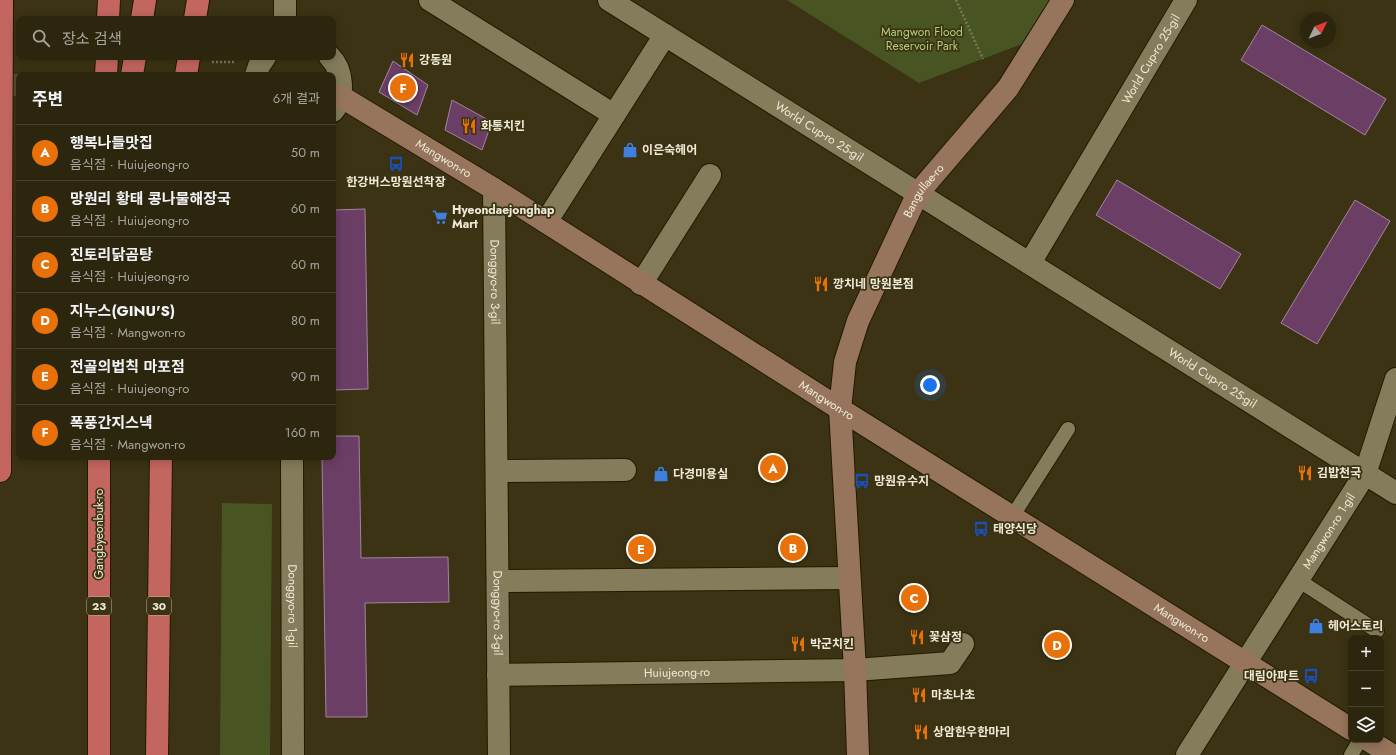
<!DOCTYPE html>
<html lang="ko">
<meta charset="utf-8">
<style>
body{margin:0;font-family:Jost,"Noto Sans KR",sans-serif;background:#38321c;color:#f1f3f6}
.controls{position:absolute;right:12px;bottom:12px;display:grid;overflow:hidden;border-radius:8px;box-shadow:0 2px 10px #0003}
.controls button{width:36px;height:36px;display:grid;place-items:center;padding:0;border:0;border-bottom:1px solid #48432e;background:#2c260e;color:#f1f3f6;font:20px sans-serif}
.compass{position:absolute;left:1300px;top:12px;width:36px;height:36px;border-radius:50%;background:#2c260e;box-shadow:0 2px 10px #0003;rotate:47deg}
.you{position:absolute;left:930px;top:385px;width:14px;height:14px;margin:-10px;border:3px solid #fff;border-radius:50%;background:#1a73e8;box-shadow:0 0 0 6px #1a73e833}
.badge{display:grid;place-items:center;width:26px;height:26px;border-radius:50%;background:#ea580c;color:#fff;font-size:13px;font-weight:700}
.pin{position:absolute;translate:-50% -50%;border:2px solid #fff;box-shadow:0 1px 4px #0006}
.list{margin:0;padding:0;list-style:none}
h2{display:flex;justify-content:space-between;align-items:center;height:52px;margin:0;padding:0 16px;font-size:17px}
h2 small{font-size:13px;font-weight:400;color:#a6a59e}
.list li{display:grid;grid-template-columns:26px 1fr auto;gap:12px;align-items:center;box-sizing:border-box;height:56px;padding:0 16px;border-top:1px solid #48432e}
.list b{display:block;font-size:15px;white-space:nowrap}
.list p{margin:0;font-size:13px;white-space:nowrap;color:#a6a59e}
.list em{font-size:13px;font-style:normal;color:#a6a59e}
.icon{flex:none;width:22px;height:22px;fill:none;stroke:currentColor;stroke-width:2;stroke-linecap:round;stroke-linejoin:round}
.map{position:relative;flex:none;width:1396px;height:755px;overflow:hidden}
.search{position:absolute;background:#2c260e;box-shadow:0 2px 10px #0003;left:16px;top:16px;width:320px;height:44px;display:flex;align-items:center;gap:10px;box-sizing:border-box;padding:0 14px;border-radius:8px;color:#a6a59e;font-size:15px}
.panel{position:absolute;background:#2c260e;box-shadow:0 2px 10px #0003;left:16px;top:72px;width:320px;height:388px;border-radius:8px}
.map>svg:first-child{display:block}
.green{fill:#485523}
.building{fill:#6a3e65;stroke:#a2859e}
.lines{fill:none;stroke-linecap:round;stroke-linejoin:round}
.street-tunnel{stroke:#564e30;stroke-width:22;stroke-dasharray:22 11;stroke-linecap:butt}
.lane-casing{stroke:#221b00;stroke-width:16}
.street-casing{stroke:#221b00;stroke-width:24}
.secondary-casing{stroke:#221b00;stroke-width:24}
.highway-casing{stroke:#221b00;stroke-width:24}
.path{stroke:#7c755a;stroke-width:2.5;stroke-dasharray:2 2;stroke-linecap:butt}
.lane{stroke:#847c5a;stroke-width:14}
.street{stroke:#847c5a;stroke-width:22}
.secondary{stroke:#97755c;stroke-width:22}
.highway{stroke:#c3665f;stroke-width:22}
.highway-bridge-casing{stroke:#221b00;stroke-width:24;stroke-linecap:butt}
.highway-bridge{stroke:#c3665f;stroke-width:22}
.labels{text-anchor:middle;stroke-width:3.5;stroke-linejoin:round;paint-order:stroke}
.shield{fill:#3b3313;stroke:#b8b39c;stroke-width:1}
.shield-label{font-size:11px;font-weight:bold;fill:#eeead7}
.park-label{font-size:12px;fill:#b5ce7a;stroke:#3b3313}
.street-label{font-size:12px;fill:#eeead7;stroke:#3b3313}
.poi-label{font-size:12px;font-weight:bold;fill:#eeead7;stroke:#3b3313;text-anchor:start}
</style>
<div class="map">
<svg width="1396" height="755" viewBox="0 0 1396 755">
<rect width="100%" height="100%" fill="#3b3313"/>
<g class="green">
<path d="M787,0H1054L1027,42L919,83Z"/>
<path d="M222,503L272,504L270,755H220Z"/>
</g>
<g class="building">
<path d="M1262,25L1386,99L1365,135L1241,60Z"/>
<path d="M393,61L428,85L417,115L379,92Z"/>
<path d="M452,100L492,122L482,150L445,130Z"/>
<path d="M1117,180L1241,254L1220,289L1096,215Z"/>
<path d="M1355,200L1390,221L1317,344L1281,323Z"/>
<path d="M365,209L368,389L333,390V210Z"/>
<path d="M333,436H359L361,558L448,557L449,602L365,603L367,717H326L322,457H333Z"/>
</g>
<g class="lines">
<path class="street-tunnel" d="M0,85H19"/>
<g class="lane-casing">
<g id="lane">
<path d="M1012,517L1068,429"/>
<path d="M1298,580L1377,631"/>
<path d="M1351,755L1360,740"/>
</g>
</g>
<g class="street-casing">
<g id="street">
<path d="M430,0L614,115"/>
<path id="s1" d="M609,0L1396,493"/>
<path d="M285,19V0"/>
<path d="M330,57C343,70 345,96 333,111"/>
<path d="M256,75L259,66L265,57"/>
<path id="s2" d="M494,189L499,755"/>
<path d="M546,222L665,35"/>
<path id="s3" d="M1030,263L1186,0"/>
<path d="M641,284L710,175"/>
<path id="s4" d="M292,457L293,755"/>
<path d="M497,471L625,470"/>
<path d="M498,581L849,578"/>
<path id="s5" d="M498,675L855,670L950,663L963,644"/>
<path id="s6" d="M1187,755L1365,474L1396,379"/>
</g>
</g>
<g class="secondary-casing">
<g id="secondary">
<path id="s7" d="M340,96L494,189L840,409L1351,729"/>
<path d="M1368,740L1392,755"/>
<path id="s8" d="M858,755L855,670L840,409L845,362L858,321L918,193L1008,88L1063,0"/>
</g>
</g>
<g class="highway-casing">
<g id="highway">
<path d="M108,19L109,0"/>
<path d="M142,19L145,0"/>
<path d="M195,19L198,0"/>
<path d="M106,75L107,57"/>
<path d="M132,75L135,57"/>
<path d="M99,457V755"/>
<path d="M0,471L2,0"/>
<path d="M157,755L161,457"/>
</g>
</g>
<g class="path">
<path d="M956,0L983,59"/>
<path d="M212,62H235"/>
</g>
<use href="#lane" class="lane"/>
<use href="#street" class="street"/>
<use href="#secondary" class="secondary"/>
<use href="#highway" class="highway"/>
<g class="highway-bridge-casing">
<path id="highway-bridge" d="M186,75L189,57"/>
</g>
<use href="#highway-bridge" class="highway-bridge"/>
</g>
<defs>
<g id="restaurant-bare" transform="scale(1.2)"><path d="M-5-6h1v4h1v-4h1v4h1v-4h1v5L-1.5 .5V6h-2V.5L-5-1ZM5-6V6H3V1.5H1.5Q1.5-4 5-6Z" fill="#e8710a" stroke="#3b3313" stroke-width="2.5" paint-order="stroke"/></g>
<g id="shop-bare" transform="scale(1.2)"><path d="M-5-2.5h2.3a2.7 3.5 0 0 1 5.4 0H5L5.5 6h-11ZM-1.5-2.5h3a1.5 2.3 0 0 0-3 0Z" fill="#3f7fe0" stroke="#3b3313" stroke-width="2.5" paint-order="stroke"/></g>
<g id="bus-bare" transform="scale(1.2)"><path d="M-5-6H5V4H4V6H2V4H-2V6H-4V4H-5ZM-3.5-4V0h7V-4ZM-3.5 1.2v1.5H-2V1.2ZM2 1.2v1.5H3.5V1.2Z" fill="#1a4fb4" stroke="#3b3313" stroke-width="2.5" paint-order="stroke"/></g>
<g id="supermarket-bare" transform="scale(1.2)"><path d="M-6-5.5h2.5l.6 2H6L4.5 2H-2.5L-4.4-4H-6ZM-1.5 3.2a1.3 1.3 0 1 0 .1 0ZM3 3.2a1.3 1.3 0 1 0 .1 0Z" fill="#3f7fe0" stroke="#3b3313" stroke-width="2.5" paint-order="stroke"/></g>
</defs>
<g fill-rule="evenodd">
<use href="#restaurant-bare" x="407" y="60"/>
<use href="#restaurant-bare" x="469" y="126"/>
<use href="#shop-bare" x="630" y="150"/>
<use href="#bus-bare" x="396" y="164"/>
<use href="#supermarket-bare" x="440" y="217"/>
<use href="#restaurant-bare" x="821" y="284"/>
<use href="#restaurant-bare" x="1305" y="473"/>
<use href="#shop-bare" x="661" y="474"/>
<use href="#bus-bare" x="862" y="481"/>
<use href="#bus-bare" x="981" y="529"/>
<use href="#shop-bare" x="1316" y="626"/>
<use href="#restaurant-bare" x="917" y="637"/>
<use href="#restaurant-bare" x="798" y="644"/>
<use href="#bus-bare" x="1311" y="676"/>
<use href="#restaurant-bare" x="919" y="695"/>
<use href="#restaurant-bare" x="921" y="732"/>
</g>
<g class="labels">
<g class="shield">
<rect x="87" y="597" width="24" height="18" rx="3"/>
<rect x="147" y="597" width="24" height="18" rx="3"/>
</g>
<g class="shield-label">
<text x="99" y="610">23</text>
<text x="159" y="610">30</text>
</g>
<g class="park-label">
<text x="922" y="36">Mangwon Flood<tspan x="922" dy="14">Reservoir Park</tspan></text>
</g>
<g class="street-label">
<text dy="4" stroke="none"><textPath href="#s3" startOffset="237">World Cup-ro 25-gil</textPath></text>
<text dy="4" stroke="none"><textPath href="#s1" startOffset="248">World Cup-ro 25-gil</textPath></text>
<text dy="4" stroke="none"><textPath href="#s7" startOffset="121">Mangwon-ro</textPath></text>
<text dy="4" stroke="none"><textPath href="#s8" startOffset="583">Bangullae-ro</textPath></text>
<text dy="4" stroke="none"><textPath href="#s2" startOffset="93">Donggyo-ro 3-gil</textPath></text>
<text dy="4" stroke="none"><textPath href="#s1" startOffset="712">World Cup-ro 25-gil</textPath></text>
<text dy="4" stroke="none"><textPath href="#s7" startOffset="574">Mangwon-ro</textPath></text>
<text dy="4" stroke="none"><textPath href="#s6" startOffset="265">Mangwon-ro 1-gil</textPath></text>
<text transform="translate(99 534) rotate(-90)" y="4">Gangbyeonbuk-ro</text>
<text dy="4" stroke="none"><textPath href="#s4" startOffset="149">Donggyo-ro 1-gil</textPath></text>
<text dy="4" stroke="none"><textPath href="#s2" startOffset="424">Donggyo-ro 3-gil</textPath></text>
<text dy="4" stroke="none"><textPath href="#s7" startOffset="993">Mangwon-ro</textPath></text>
<text dy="4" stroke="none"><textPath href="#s5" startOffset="179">Huiujeong-ro</textPath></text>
</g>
<g class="poi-label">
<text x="419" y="64">강동원</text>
<text x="481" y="130">화통치킨</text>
<text x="642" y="154">이은숙헤어</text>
<text x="396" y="186" text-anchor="middle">한강버스망원선착장</text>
<text x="452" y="214">Hyeondaejonghap<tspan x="452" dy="14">Mart</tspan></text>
<text x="833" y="288">깡치네 망원본점</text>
<text x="1317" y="477">김밥천국</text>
<text x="673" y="478">다경미용실</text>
<text x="874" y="485">망원유수지</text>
<text x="993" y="533">태양식당</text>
<text x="1328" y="630">헤어스토리</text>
<text x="929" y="641">꽃삼정</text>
<text x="810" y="648">박군치킨</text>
<text x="1299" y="680" text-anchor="end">대림아파트</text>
<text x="931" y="699">마초나초</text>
<text x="933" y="736">상암한우한마리</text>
</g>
</g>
</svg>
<div class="controls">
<button>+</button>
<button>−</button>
<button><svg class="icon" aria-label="layers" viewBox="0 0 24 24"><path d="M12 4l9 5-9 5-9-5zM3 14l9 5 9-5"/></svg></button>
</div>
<svg class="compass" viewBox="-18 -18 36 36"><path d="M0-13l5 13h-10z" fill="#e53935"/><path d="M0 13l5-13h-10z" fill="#a6a59e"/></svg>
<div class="you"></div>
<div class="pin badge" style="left:773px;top:468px;background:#e8710a">A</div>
<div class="pin badge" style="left:793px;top:548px;background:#e8710a">B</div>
<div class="pin badge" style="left:914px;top:598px;background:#e8710a">C</div>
<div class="pin badge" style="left:1057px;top:645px;background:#e8710a">D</div>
<div class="pin badge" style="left:641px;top:549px;background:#e8710a">E</div>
<div class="pin badge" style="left:403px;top:88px;background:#e8710a">F</div>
<div class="search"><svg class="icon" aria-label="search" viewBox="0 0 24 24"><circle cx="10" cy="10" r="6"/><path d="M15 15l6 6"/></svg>장소 검색</div>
<section class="panel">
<h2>주변<small>6개 결과</small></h2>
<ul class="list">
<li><span class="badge" style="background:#e8710a">A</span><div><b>행복나들맛집</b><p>음식점 · Huiujeong-ro</p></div><em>50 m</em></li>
<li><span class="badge" style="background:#e8710a">B</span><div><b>망원리 황태 콩나물해장국</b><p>음식점 · Huiujeong-ro</p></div><em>60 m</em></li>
<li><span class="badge" style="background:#e8710a">C</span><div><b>진토리닭곰탕</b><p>음식점 · Huiujeong-ro</p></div><em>60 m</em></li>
<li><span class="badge" style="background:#e8710a">D</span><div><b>지누스(GINU'S)</b><p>음식점 · Mangwon-ro</p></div><em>80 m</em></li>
<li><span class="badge" style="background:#e8710a">E</span><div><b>전골의법칙 마포점</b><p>음식점 · Huiujeong-ro</p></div><em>90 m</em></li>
<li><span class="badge" style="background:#e8710a">F</span><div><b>폭풍간지스낵</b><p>음식점 · Mangwon-ro</p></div><em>160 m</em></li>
</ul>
</section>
</div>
